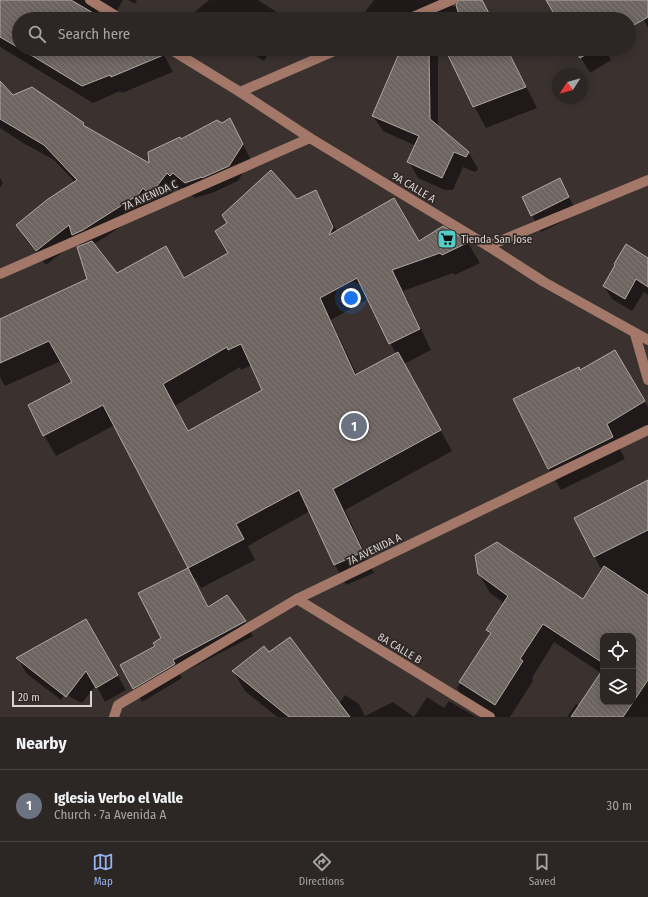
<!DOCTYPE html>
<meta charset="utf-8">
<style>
body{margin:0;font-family:"Fira Sans Condensed",sans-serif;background:#342e2c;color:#f1f3f6}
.controls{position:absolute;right:12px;bottom:12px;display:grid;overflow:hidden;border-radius:8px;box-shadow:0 2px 10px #0003}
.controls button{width:36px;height:36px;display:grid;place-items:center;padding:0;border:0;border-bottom:1px solid #484341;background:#2c2624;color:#f1f3f6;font:20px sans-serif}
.compass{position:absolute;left:552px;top:68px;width:36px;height:36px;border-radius:50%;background:#2c2624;box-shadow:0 2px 10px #0003;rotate:234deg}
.scale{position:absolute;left:12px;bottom:10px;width:80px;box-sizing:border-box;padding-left:4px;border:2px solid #d9d3d2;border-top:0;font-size:11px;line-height:14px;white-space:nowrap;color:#d9d3d2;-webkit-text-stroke:3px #302826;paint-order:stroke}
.you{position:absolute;left:351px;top:298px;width:14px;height:14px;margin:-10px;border:3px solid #fff;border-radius:50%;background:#1a73e8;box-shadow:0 0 0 6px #1a73e833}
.badge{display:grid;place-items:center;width:26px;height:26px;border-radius:50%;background:#95b2f1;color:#fff;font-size:13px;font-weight:700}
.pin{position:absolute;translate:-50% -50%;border:2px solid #fff;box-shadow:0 1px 4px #0006}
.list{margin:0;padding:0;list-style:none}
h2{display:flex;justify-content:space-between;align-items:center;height:52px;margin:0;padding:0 16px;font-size:17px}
h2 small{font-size:13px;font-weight:400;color:#a6a5a6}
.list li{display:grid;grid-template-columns:26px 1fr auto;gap:12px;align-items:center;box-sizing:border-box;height:72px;padding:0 16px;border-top:1px solid #484341}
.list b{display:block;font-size:15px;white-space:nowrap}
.list p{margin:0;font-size:13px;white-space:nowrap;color:#a6a5a6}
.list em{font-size:13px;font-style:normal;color:#a6a5a6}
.icon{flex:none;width:22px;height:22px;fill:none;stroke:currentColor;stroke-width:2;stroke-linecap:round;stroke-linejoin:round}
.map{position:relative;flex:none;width:648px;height:717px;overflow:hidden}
.search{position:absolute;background:#2c2624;box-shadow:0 2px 10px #0003;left:12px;right:12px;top:12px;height:44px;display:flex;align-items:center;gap:10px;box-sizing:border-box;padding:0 14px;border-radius:22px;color:#a6a5a6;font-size:15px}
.sheet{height:124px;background:#2c2624}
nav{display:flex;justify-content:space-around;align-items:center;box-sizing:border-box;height:56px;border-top:1px solid #484341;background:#2c2624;font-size:11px;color:#a6a5a6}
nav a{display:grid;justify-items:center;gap:2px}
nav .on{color:#95b2f1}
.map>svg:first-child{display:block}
.shadow{fill:#0007;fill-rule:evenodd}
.building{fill:url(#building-back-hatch);stroke:#b1a7a3;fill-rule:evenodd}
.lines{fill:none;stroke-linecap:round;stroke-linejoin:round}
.minor{stroke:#a37869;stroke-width:10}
.labels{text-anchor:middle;stroke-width:3.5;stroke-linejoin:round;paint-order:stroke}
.street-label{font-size:11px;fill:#d9d3d2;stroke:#302826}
.poi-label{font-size:11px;fill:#d9d3d2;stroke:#302826;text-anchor:start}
</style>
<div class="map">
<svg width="648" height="717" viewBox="0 0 648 717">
<defs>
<pattern id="building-back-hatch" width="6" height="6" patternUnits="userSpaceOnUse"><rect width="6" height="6" fill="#6e6561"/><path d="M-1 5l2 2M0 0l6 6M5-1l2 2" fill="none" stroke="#827a77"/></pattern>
</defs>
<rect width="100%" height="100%" fill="#3b3230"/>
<g class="shadow">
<path d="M0,0H123L113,17L101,10L96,13L100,19H19V49H153L164,55L173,72L122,93L120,91L93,103L0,47Z"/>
<path d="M128,0H137L135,4Z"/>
<path d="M209,0H258L275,11L280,19H191L190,16Z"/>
<path d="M374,0H449L453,7L476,0H481L492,19H369L365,12Z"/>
<path d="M548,0H648V28L644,20L629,29V19H558Z"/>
<path d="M245,49H271L264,61Z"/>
<path d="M402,49H438V127L469,153L478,169L475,172L463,167L453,190H445L418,178L409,162L416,146L383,131L373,116Z"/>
<path d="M446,49H507L537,108L486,128L474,106Z"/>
<path d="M576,49H605L611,60L590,73Z"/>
<path d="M0,83L13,96L83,123L86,128L150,165L181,140L238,135L251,160L238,181L212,193L195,198L182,187L179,190L176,187L159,209L146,210L93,245L117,275L184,280L229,253L297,200L316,191L327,212L337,231L419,243L443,227L468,243L480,263L455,275L453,273L403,291L431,350L404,364L452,451L345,510L374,573L346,585L335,565L310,511L248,546L255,560L201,588L195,578L193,579L208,607L227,596L245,622L253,636L180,674L182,678L142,702L134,688L157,646L162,639L140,594L189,569L115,425L56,456L44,435L73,382L61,361L5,386L0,377V320L89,280L80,247L77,241L46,265L26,240L17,225L75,182L54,160L23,143L0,128ZM368,299L396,354L357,375L331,320ZM252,365L264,391L188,432L175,406L240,367L241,370Z"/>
<path d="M0,178L3,183L0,188Z"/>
<path d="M560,180L578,214L541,232L523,198Z"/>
<path d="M648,259V295L644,292L632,311L612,299L604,286Z"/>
<path d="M614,351L648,407V428L618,445L625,459L561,490L549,469L515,399L580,371Z"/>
<path d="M648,481V717H567L576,704L579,706L601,673L554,642L532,678L533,681L510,717H483L468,708L457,688L491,636L487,630L504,603L490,593L479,574L583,600L602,571L575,518ZM603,636H633V702H603Z"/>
<path d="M85,620L126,690L105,702L96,685L82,703L65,694L61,700L26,673L18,658Z"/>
<path d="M268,654L339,704L345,695L359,704L365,716L393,702L414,717L427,697L444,708L449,701L476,717H277L245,691L233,671Z"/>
</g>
<g class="building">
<path d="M0,0H71L95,14L92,19H19V48L0,37Z"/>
<path d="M458,0H482L492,19H460L456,5Z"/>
<path d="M546,0H648V17L629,28V19H557Z"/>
<path d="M21,49H164L166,54L111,77L110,75L82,86Z"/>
<path d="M401,49H429L430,119L469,152L466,157L454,152L442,178L407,162L419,136L372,116Z"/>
<path d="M445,49H507L526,87L473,107Z"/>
<path d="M575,49H595L580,58Z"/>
<path d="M0,81L13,95L32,87L84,123L83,125L149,163L148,152L180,137L181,139L217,120L222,123L230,118L243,144L229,166L202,178V177L185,183L173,173L170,176L167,173L150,195L143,188L138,195L83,230L72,235L69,225L36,251L16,225L48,199L77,180L44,145L0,119Z"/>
<path d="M271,170L297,199L316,190L333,227L329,235L394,198L419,241L443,226L469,242L442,255L440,253L392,270L420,329L389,344L357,278L320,298L355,375L398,352L441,430L333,489L363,552L334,565L299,490L236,524L244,539L188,568L103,405L43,436L28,405L72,382L49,341L0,363V319L87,279L77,247L92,241L117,273L166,246L184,278L228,253L215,231L227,223L222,215ZM241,344L262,390L188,431L163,384L227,347L228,350Z"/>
<path d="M560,178L569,197L531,216L522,197Z"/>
<path d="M626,244L648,258V287L636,279L625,299L603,286L615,265L614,264Z"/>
<path d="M615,350L645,401L607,424L613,437L548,469L513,399L579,367L580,370Z"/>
<path d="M648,480V530L594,557L574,518Z"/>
<path d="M497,542L583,599L604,566L648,595V680L623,717H571L603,669V702H633V636H603V663L543,624L520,659L523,661L495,705L459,682L491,633L486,630L508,596L478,574L475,555Z"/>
<path d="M188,568L208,607L227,595L246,621L173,660L175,664L133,689L120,665L155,646L153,643L161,638L138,593Z"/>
<path d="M86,619L118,675L96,688L86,671L66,697L16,658Z"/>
<path d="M290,637L350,717H289L232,671L264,646L269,652Z"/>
</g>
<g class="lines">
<g class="minor">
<path d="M90,0L121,19"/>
<path d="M408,19L452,0"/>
<path d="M170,49L240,92L310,138L488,246L544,282L648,340"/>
<path d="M240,92L339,49"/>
<path d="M488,246L648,180"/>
<path d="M0,274L310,138"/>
<path d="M635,334L648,380"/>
<path d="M297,599L490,717"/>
<path d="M114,717L118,705L297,599L648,430"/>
</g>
</g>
<defs>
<g id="supermarket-square" transform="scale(1)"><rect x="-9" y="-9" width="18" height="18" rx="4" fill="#55cdc6" stroke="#302826"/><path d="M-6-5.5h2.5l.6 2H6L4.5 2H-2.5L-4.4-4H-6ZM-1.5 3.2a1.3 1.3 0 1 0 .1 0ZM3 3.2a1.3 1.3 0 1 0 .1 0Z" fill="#111"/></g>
</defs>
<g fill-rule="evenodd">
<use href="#supermarket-square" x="447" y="239"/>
</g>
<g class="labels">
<g class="street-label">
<text transform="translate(414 187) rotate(31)" y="4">9A CALLE A</text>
<text transform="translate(150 195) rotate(-24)" y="4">7A AVENIDA C</text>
<text transform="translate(374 549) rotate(-26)" y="4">7A AVENIDA A</text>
<text transform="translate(400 648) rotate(31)" y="4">8A CALLE B</text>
</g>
<g class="poi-label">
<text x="461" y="243">Tienda San Jose</text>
</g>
</g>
</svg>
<div class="controls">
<button><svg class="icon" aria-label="locate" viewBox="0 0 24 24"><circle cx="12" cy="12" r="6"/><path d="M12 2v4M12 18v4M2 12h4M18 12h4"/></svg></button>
<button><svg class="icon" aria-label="layers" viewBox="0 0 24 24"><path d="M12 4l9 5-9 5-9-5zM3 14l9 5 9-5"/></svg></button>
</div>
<svg class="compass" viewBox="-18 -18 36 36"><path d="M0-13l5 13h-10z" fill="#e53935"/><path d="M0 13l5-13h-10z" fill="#a6a5a6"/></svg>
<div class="scale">20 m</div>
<div class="you"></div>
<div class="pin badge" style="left:354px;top:426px;background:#6b7280">1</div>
<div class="search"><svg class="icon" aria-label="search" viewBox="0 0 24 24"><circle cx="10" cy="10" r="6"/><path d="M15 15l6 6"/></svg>Search here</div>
</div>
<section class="sheet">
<h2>Nearby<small></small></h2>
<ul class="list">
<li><span class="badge" style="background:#6b7280">1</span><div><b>Iglesia Verbo el Valle</b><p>Church · 7a Avenida A</p></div><em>30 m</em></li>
</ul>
</section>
<nav>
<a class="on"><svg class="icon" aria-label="map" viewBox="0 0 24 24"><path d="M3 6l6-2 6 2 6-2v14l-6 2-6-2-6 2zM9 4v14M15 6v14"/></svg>Map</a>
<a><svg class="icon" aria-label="directions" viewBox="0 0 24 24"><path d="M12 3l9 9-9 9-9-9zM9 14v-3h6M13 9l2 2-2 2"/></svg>Directions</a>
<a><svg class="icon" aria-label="saved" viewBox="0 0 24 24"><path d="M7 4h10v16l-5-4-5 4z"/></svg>Saved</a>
</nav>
